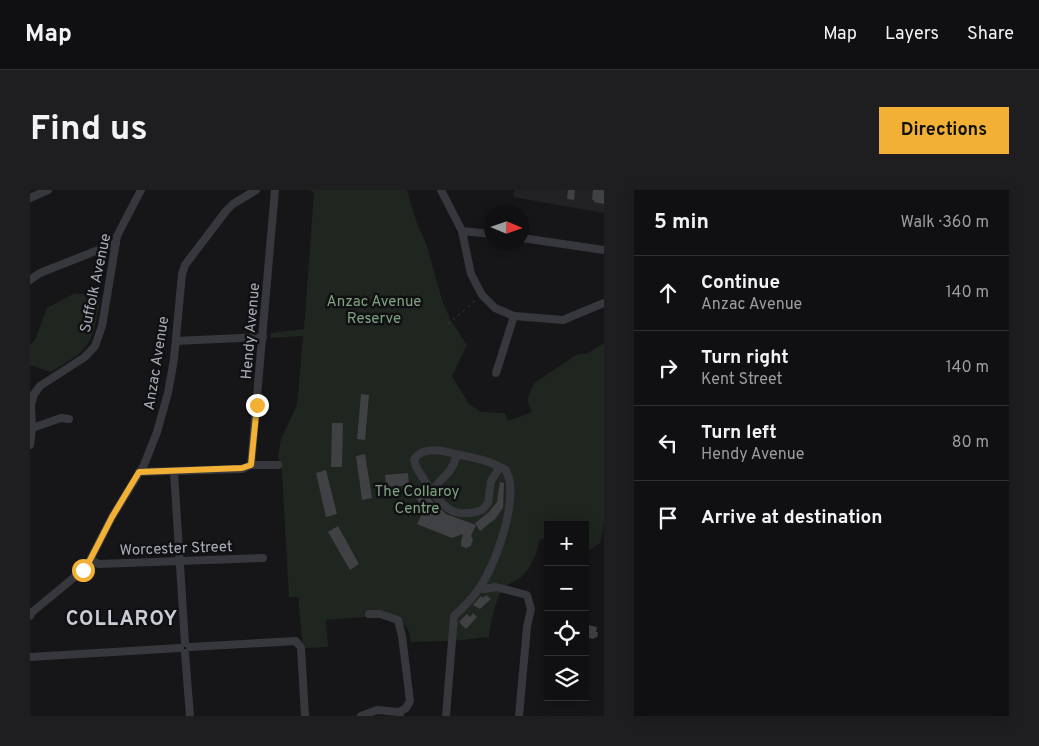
<!DOCTYPE html>
<meta charset="utf-8">
<style>
body{margin:0;font-family:Overpass,sans-serif;background:#1e1e20;color:#f1f3f6}
.controls{position:absolute;right:15px;bottom:15px;display:grid;overflow:hidden;border-radius:0px;box-shadow:0 2px 12px #0003}
.controls button{width:45px;height:45px;display:grid;place-items:center;padding:0;border:0;border-bottom:1px solid #303032;background:#101012;color:#f1f3f6;font:25px sans-serif}
.compass{position:absolute;left:454px;top:15px;width:45px;height:45px;border-radius:50%;background:#101012;box-shadow:0 2px 12px #0003;rotate:92deg}
.stop{position:absolute;width:15px;height:15px;margin:-11px;border:4px solid #f2b134;border-radius:50%;background:#fff}
.stop.end{background:#f2b134;border-color:#fff;box-shadow:0 1px 5px #0008}
.list{margin:0;padding:0;list-style:none}
h2{display:flex;justify-content:space-between;align-items:center;height:65px;margin:0;padding:0 20px;font-size:21px}
h2 small{font-size:16px;font-weight:400;color:#9c9d9f}
.list li{display:grid;grid-template-columns:32px 1fr auto;gap:15px;align-items:center;box-sizing:border-box;height:75px;padding:0 20px;border-top:1px solid #303032}
.list b{display:block;font-size:19px;white-space:nowrap}
.list p{margin:0;font-size:16px;white-space:nowrap;color:#9c9d9f}
.list em{font-size:16px;font-style:normal;color:#9c9d9f}
.icon{flex:none;width:28px;height:28px;fill:none;stroke:currentColor;stroke-width:2;stroke-linecap:round;stroke-linejoin:round}
.map{position:relative;flex:none;width:574px;height:526px;overflow:hidden;border-radius:0px}
header{display:flex;align-items:center;gap:30px;box-sizing:border-box;height:70px;padding:0 25px;background:#101012;border-bottom:1px solid #303032}
header strong{font-size:24px}
nav{display:flex;gap:28px;margin-inline-start:auto;font-size:18px}
.intro{display:flex;align-items:center;justify-content:space-between;box-sizing:border-box;height:120px;padding:0 30px}
h1{margin:0;font-size:35px}
.button{padding:12px 22px;border-radius:0px;background:#f2b134;color:#111;font-size:18px;font-weight:700}
main{display:flex;gap:30px;padding:0 30px}
aside{flex:1;background:#101012;border-radius:0px;box-shadow:0 2px 12px #0003}
.map>svg:first-child{display:block}
.built{fill:#222225}
.green{fill:#1e261f}
.building{fill:#404145}
.lines{fill:none;stroke-linecap:round;stroke-linejoin:round}
.path{stroke:#3d3f44;stroke-width:1;stroke-dasharray:2.5 4;stroke-linecap:butt}
.minor{stroke:#37383d;stroke-width:8}
.route{stroke:#f2b134;stroke-width:6}
.labels{text-anchor:middle;stroke-width:5;stroke-linejoin:round;paint-order:stroke}
.street-label{font-size:15px;fill:#a8adb8;stroke:#111113}
.park-label{font-size:15px;fill:#7fa381;stroke:#111113}
.district-label{font-size:20px;font-weight:bold;letter-spacing:1px;fill:#c9ccd4;stroke:#111113}
</style>
<header>
<strong>Map</strong>
<nav><a>Map</a><a>Layers</a><a>Share</a></nav>
</header>
<div class="intro"><h1>Find us</h1><a class="button">Directions</a></div>
<main>
<div class="map">
<svg width="574" height="526" viewBox="0 0 574 526">
<rect width="100%" height="100%" fill="#161618"/>
<path class="built" d="M485,0H574V23L483,7Z"/>
<g class="green">
<path d="M278,0H377L386,31L397,56L412,110L420,129L437,155L422,186L439,214L451,222L475,223L478,231L502,222L497,210L504,193L546,165L558,163L574,153V334L570,353L555,363V335H518V347L509,350C507,365 501,378 490,388C485,392 477,394 473,398C466,407 460,436 459,447L423,451L381,452L379,442L375,435L348,426L296,430L298,457L273,458L268,407H259L252,282L248,267L251,249L267,215L273,146L240,148L241,143L274,139L284,2Z"/>
<path d="M45,103L70,107C67,126 66,148 51,162C42,170 30,176 21,182L0,175V155L5,150L17,118Z"/>
</g>
<g class="building">
<path d="M538,0H545L544,10L537,9Z"/>
<path d="M563,0H574V14L564,12V10H562Z"/>
<path d="M331,204L339,205L335,250L327,249Z"/>
<path d="M302,233H313L312,277H301Z"/>
<path d="M335,264L342,308L332,310L326,266Z"/>
<path d="M296,280L307,324L296,327L286,283Z"/>
<path d="M378,283L379,295L370,296V302L357,304L355,285Z"/>
<path d="M470,292L474,293L473,318L465,329L450,341L445,333L459,322L467,312Z"/>
<path d="M391,295L403,312L416,324L446,335L441,346L443,349L441,356L436,358L431,356V352L433,344L422,348L387,334L393,322V317L385,307L389,304L385,299Z"/>
<path d="M308,336L329,374L320,380L298,342Z"/>
<path d="M456,405L461,409L450,419L443,415L451,406L453,408Z"/>
<path d="M443,423L447,427L436,439L429,432L437,424L440,427Z"/>
<path d="M558,435L567,437L566,442H568L567,448L565,447L564,449L559,448V446L556,445Z"/>
</g>
<g class="lines">
<path class="path" d="M418,134L446,110"/>
<g class="minor">
<path d="M411,0L432,41L462,44"/>
<path d="M0,8L18,0"/>
<path d="M432,41L441,84L452,105L465,118L484,126L533,130L574,113"/>
<path d="M492,48L574,60"/>
<path d="M0,90L10,83L86,53"/>
<path d="M146,151L233,147"/>
<path d="M466,183L484,126"/>
<path d="M2,238L31,228L39,229"/>
<path d="M0,255L2,238L1,215L4,204L10,196L55,167L65,156L72,136L87,46L111,0"/>
<path d="M221,275H248"/>
<path d="M109,282L212,279L221,275L245,0"/>
<path d="M144,282L155,453"/>
<path d="M402,302L386,277L384,269C394,255 415,261 430,265"/>
<path d="M60,370L69,374L233,368"/>
<path d="M450,398L454,399L466,397L497,405L501,419L497,437L489,526"/>
<path d="M339,424H350L368,430L372,446L380,511L376,518L369,522L370,526"/>
<path d="M0,426L1,423L53,380L60,370L82,327L114,275L127,242L138,203L144,169L152,84L155,75L196,21L203,14L226,0"/>
<path d="M160,457L266,451L271,458L275,526"/>
<path d="M155,463L160,526"/>
<path d="M0,467L150,458"/>
<path d="M331,526L347,520L369,522"/>
<path d="M416,526L424,426C433,418 441,410 448,400C465,376 483,324 480,294C480,289 477,284 476,280C457,270 450,269 430,265L426,267C421,286 410,287 402,302C417,322 428,328 452,320L458,313L461,291L470,277"/>
</g>
</g>
<g class="lines">
<path class="route" d="M53,380L60,370L82,327L109,282L212,278L221,275L227,215"/>
</g>
<g class="labels">
<g class="street-label">
<text transform="translate(65 93) rotate(-78)" y="5">Suffolk Avenue</text>
<text transform="translate(220 141) rotate(-85)" y="5">Hendy Avenue</text>
<text transform="translate(126 173) rotate(-81)" y="5">Anzac Avenue</text>
<text transform="translate(146 358) rotate(-2)" y="5">Worcester Street</text>
</g>
<g class="park-label">
<text x="344" y="116">Anzac Avenue<tspan x="344" dy="17">Reserve</tspan></text>
<text x="387" y="306">The Collaroy<tspan x="387" dy="17">Centre</tspan></text>
</g>
<g class="district-label">
<text x="92" y="435">COLLAROY</text>
</g>
</g>
</svg>
<div class="controls">
<button>+</button>
<button>−</button>
<button><svg class="icon" aria-label="locate" viewBox="0 0 24 24"><circle cx="12" cy="12" r="6"/><path d="M12 2v4M12 18v4M2 12h4M18 12h4"/></svg></button>
<button><svg class="icon" aria-label="layers" viewBox="0 0 24 24"><path d="M12 4l9 5-9 5-9-5zM3 14l9 5 9-5"/></svg></button>
</div>
<svg class="compass" viewBox="-18 -18 36 36"><path d="M0-13l5 13h-10z" fill="#e53935"/><path d="M0 13l5-13h-10z" fill="#9c9d9f"/></svg>
<div class="stop" style="left:53px;top:380px"></div>
<div class="stop end" style="left:227px;top:215px"></div>
</div>
<aside>
<h2>5 min<small>Walk · 360 m</small></h2>
<ul class="list">
<li><svg class="icon" aria-label="ahead" viewBox="0 0 24 24"><path d="M12 20V5M6 11l6-6 6 6"/></svg><div><b>Continue</b><p>Anzac Avenue</p></div><em>140 m</em></li>
<li><svg class="icon" aria-label="right" viewBox="0 0 24 24"><path d="M7 20v-9h11M14 6l5 5-5 5"/></svg><div><b>Turn right</b><p>Kent Street</p></div><em>140 m</em></li>
<li><svg class="icon" aria-label="left" viewBox="0 0 24 24"><path d="M17 20v-9H6M10 6l-5 5 5 5"/></svg><div><b>Turn left</b><p>Hendy Avenue</p></div><em>80 m</em></li>
<li><svg class="icon" aria-label="arrive" viewBox="0 0 24 24"><path d="M6 21V4h12l-3 4 3 4H6"/></svg><div><b>Arrive at destination</b></div></li>
</ul>
</aside>
</main>
